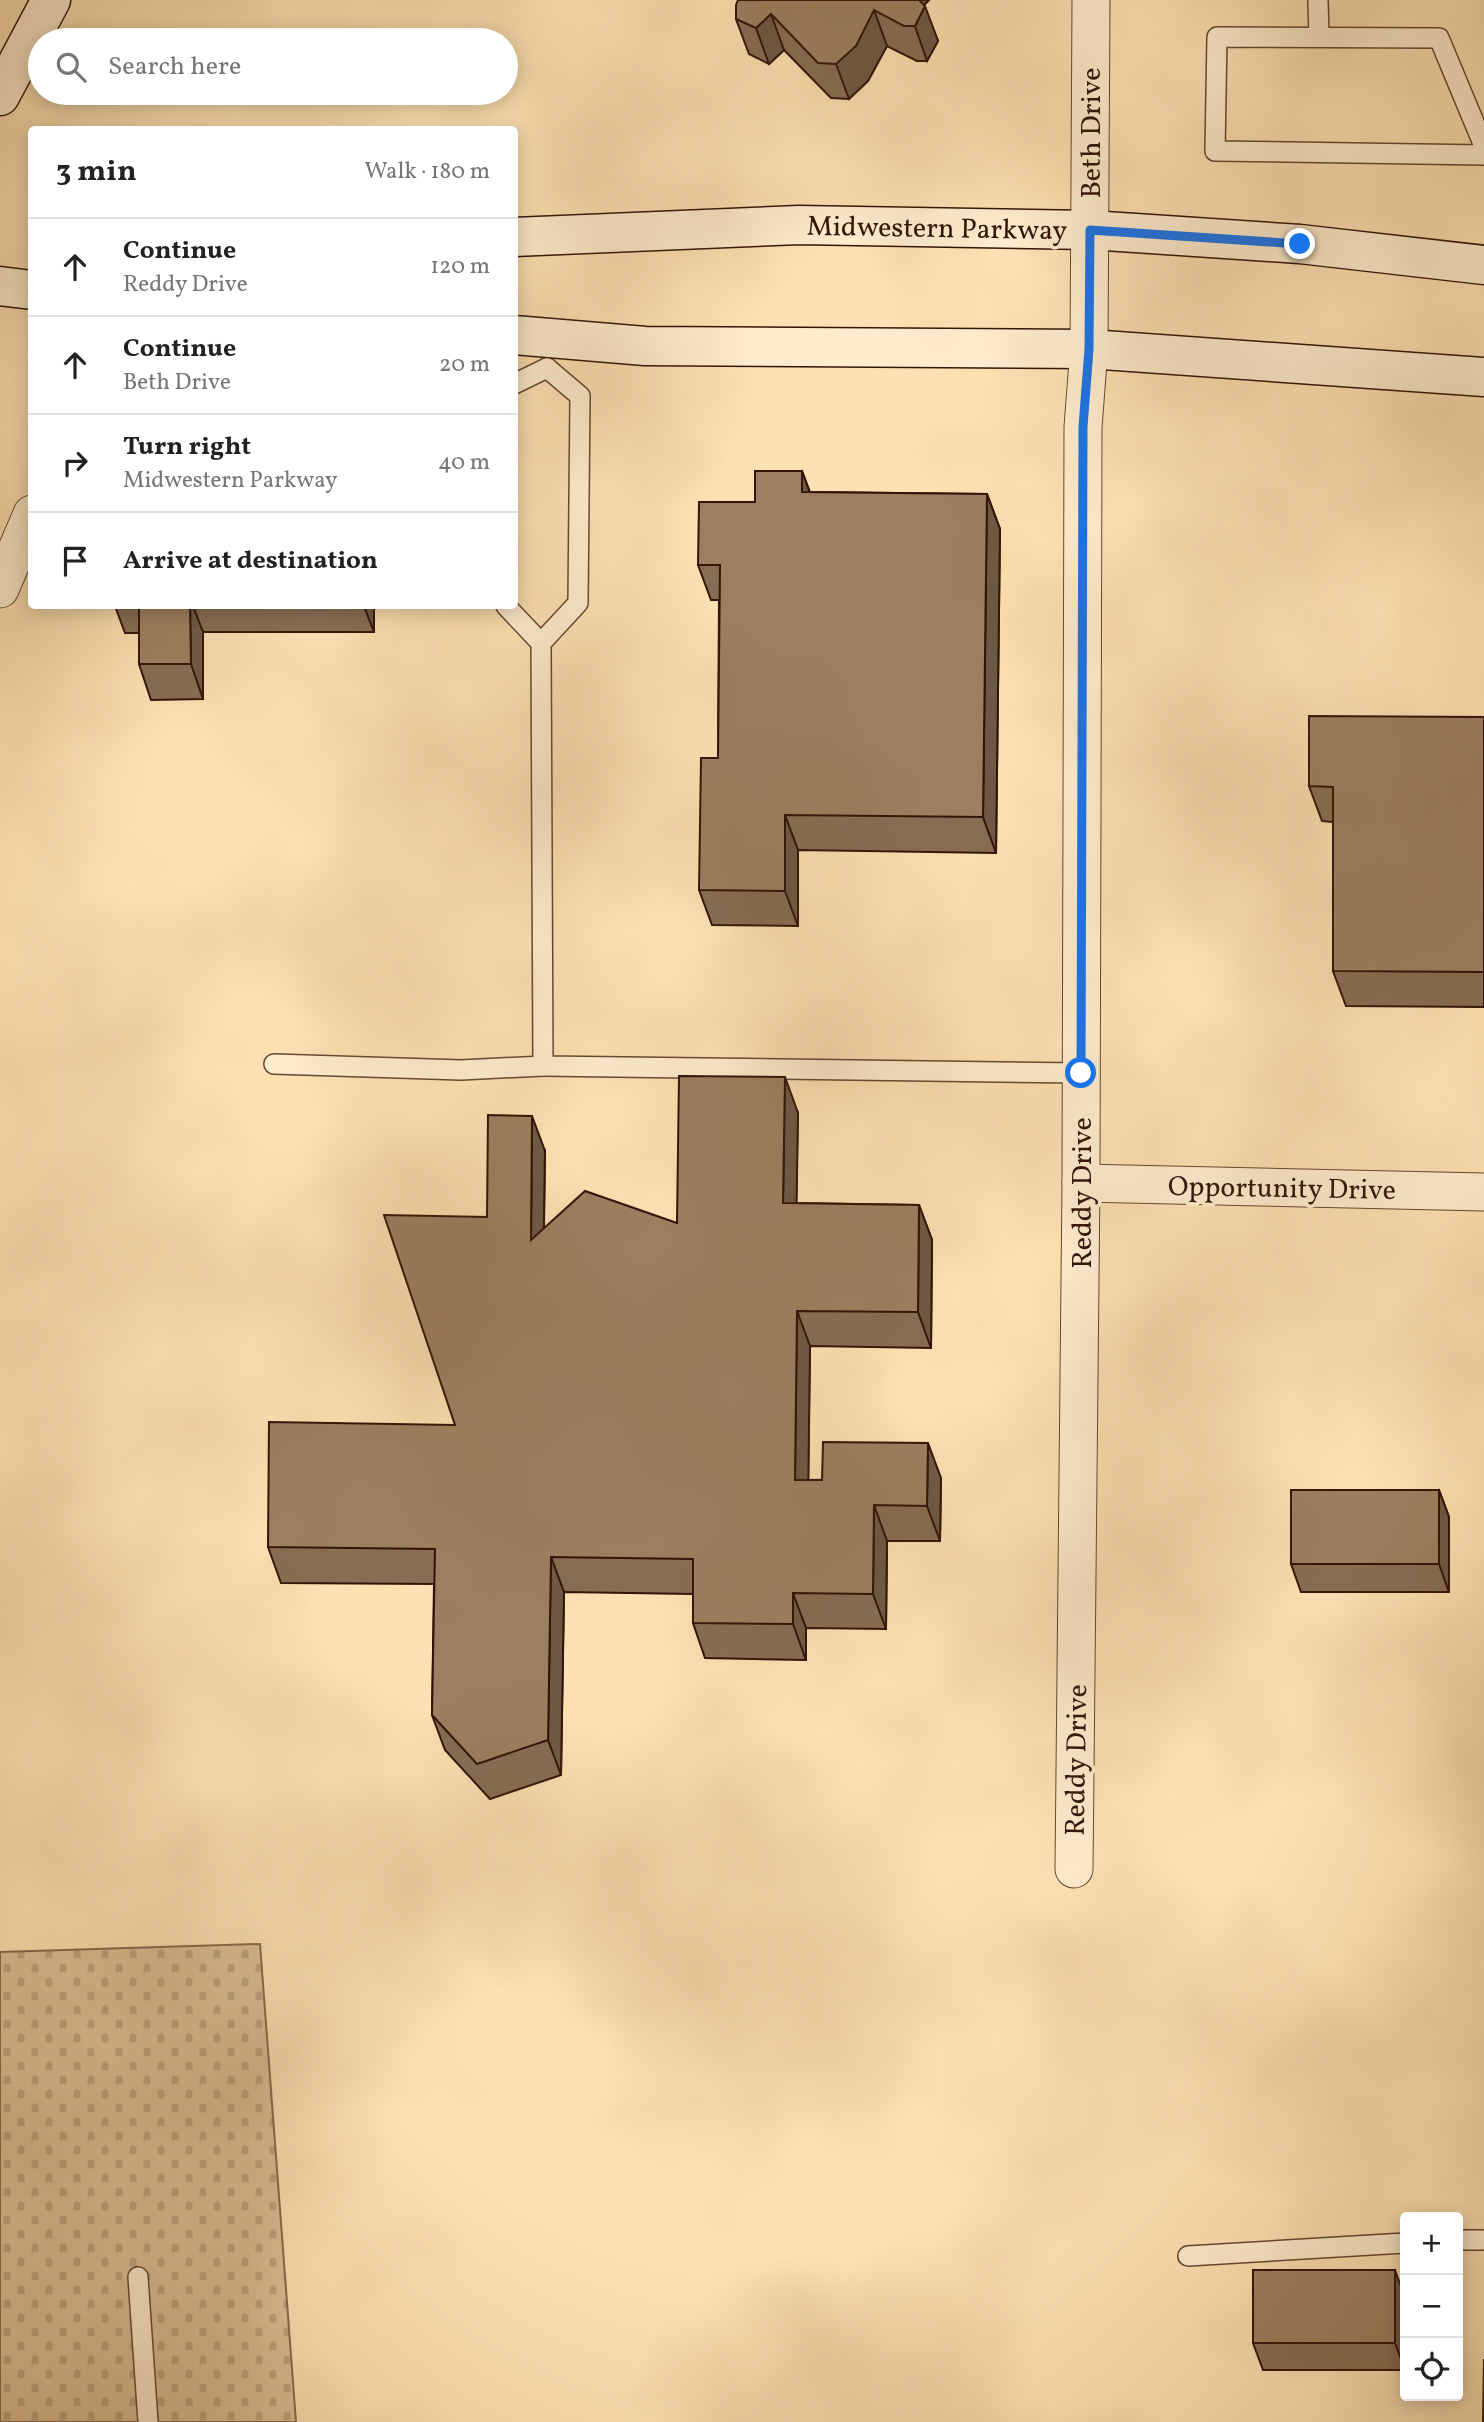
<!DOCTYPE html>
<meta charset="utf-8">
<style>
body{margin:0;font-family:Vollkorn,serif;background:#f2f2f2;color:#222}
.controls{position:absolute;right:21px;bottom:21px;display:grid;overflow:hidden;border-radius:7px;box-shadow:0 4px 18px #0003}
.controls button{width:63px;height:63px;display:grid;place-items:center;padding:0;border:0;border-bottom:2px solid #e0e0e0;background:#fff;color:#222;font:35px sans-serif}
.stop{position:absolute;width:21px;height:21px;margin:-16px;border:5px solid #1a73e8;border-radius:50%;background:#fff}
.stop.end{background:#1a73e8;border-color:#fff;box-shadow:0 2px 7px #0008}
.list{margin:0;padding:0;list-style:none}
h2{display:flex;justify-content:space-between;align-items:center;height:91px;margin:0;padding:0 28px;font-size:30px}
h2 small{font-size:23px;font-weight:400;color:#767676}
.list li{display:grid;grid-template-columns:46px 1fr auto;gap:21px;align-items:center;box-sizing:border-box;height:98px;padding:0 28px;border-top:2px solid #e0e0e0}
.list b{display:block;font-size:26px;white-space:nowrap}
.list p{margin:0;font-size:23px;white-space:nowrap;color:#767676}
.list em{font-size:23px;font-style:normal;color:#767676}
.icon{flex:none;width:38px;height:38px;fill:none;stroke:currentColor;stroke-width:2;stroke-linecap:round;stroke-linejoin:round}
.map{position:relative;flex:none;width:1484px;height:2422px;overflow:hidden}
.search{position:absolute;background:#fff;box-shadow:0 4px 18px #0003;left:28px;top:28px;width:490px;height:77px;display:flex;align-items:center;gap:18px;box-sizing:border-box;padding:0 24px;border-radius:38px;color:#767676;font-size:26px}
.panel{position:absolute;background:#fff;box-shadow:0 4px 18px #0003;left:28px;top:126px;width:490px;height:483px;border-radius:7px}
.map>svg:first-child{display:block}
.cemetery{fill:url(#cemetery-stones);stroke:#87694e;stroke-width:2}
.lines{fill:none;stroke-linecap:round;stroke-linejoin:round}
.lane-casing{stroke:#664732;stroke-width:22}
.street-casing{stroke:#664732;stroke-width:39}
.secondary-casing{stroke:#331408;stroke-width:41}
.lane{stroke:#feeccd;stroke-width:19}
.street{stroke:#feeccd;stroke-width:37}
.secondary{stroke:#feeccd;stroke-width:38}
.wall{fill:#866d53;stroke:#331408;stroke-width:2}
.shaded-wall{fill:#6d5943;stroke:#331408;stroke-width:2}
.building{fill:#9c7f60;stroke:#331408;stroke-width:2}
.route{stroke:#1a73e8;stroke-width:9}
.labels{text-anchor:middle;stroke-width:7;stroke-linejoin:round;paint-order:stroke}
.street-label{font-size:28px;fill:#331408;stroke:#feeccd}
</style>
<div class="map">
<svg width="1484" height="2422" viewBox="0 0 1484 2422">
<defs>
<pattern id="cemetery-stones" width="16" height="16" patternUnits="userSpaceOnUse" patternTransform="scale(1.75)"><rect width="16" height="16" fill="#dbbe95"/><path d="M2 7V4a2 2 0 0 1 4 0v3zM10 15v-3a2 2 0 0 1 4 0v3z" fill="#bca27f"/></pattern>
</defs>
<rect width="100%" height="100%" fill="#fde1b2"/>
<filter id="stains"><feTurbulence type="fractalNoise" baseFrequency=".00286" numOctaves="4"/><feColorMatrix values="0 0 0 0 .2 0 0 0 0 .09 0 0 0 0 .02 0 0 0 .5 -.17"/></filter>
<radialGradient id="worn" r=".72"><stop offset=".6" stop-color="#630" stop-opacity="0"/><stop offset="1" stop-color="#630" stop-opacity=".3"/></radialGradient>
<path class="cemetery" d="M260,1944L296,2422H0V1952Z"/>
<g class="lines">
<g class="lane-casing">
<g id="lane">
<path d="M1318,0L1319,37"/>
<path d="M1484,146L1439,38L1217,37L1215,151L1484,155"/>
<path d="M514,384L547,368"/>
<path d="M506,606L541,643L543,1066L1081,1073"/>
<path d="M541,643L578,603L580,396L547,368"/>
<path d="M274,1064L461,1070L543,1066"/>
<path d="M1458,2240H1484"/>
<path d="M1188,2256L1405,2243"/>
<path d="M138,2277L148,2422"/>
</g>
</g>
<g class="street-casing">
<g id="street">
<path d="M0,589L32,514"/>
<path d="M1081,1183L1484,1192"/>
<path d="M1074,1869L1081,1183L1083,427L1089,349L1091,0"/>
</g>
</g>
<g class="secondary-casing">
<g id="secondary">
<path d="M0,96L51,0"/>
<path d="M514,237L799,225L1090,230L1300,244L1484,265"/>
<path d="M0,286L32,290"/>
<path d="M514,335L645,346L1089,349L1484,377"/>
</g>
</g>
<use href="#lane" class="lane"/>
<use href="#street" class="street"/>
<use href="#secondary" class="secondary"/>
</g>
<g class="wall">
<path d="M738,0H929L924,5L938,41L927,61H917L887,46L868,81L849,99L831,98L784,50L769,64L749,54L736,19Z"/>
<path d="M802,471L810,492L987,494L1000,529L996,853L798,850V926L712,925L699,890L718,758L719,600H711L698,565L755,502Z"/>
<path d="M115,606H374V632H203V699L151,700L139,664V633H125Z"/>
<path d="M1484,717V1007L1346,1006L1333,971V822L1322,821L1309,786Z"/>
<path d="M798,1113L796,1203L919,1205L932,1240L931,1348L810,1346L808,1480L941,1478L940,1541H887L886,1629L806,1628V1660L705,1658L693,1623V1594L564,1592L561,1775L490,1799L445,1750L432,1715L434,1584L281,1583L268,1547L455,1425L487,1217L545,1151L544,1228L677,1223Z"/>
<path d="M1439,1490L1449,1517V1592H1301L1291,1564Z"/>
<path d="M1405,2298V2370H1263L1253,2343Z"/>
</g>
<g class="shaded-wall">
<path d="M907,0H929L913,16Z"/>
<path d="M925,6L938,41L927,61L915,26Z"/>
<path d="M874,10L887,46L868,81L849,99L836,64Z"/>
<path d="M771,14L784,50L769,64L756,28Z"/>
<path d="M802,471L815,507L802,492Z"/>
<path d="M987,494L1000,529L996,853L983,817Z"/>
<path d="M190,606H193L203,632V699L191,664Z"/>
<path d="M364,606H374V632Z"/>
<path d="M785,815L798,850V926L785,891Z"/>
<path d="M785,1077L798,1113L796,1239L783,1203Z"/>
<path d="M532,1116L545,1151L543,1275L531,1240Z"/>
<path d="M919,1205L932,1240L931,1348L918,1312Z"/>
<path d="M797,1311L810,1346L808,1515L795,1480Z"/>
<path d="M928,1443L941,1478L940,1541L927,1506Z"/>
<path d="M1439,1490L1449,1517V1592L1439,1564Z"/>
<path d="M874,1505L887,1541L886,1629L873,1594Z"/>
<path d="M551,1557L564,1592L561,1775L548,1740Z"/>
<path d="M793,1593L806,1628V1660L793,1624Z"/>
<path d="M1395,2270L1405,2298V2370L1395,2343Z"/>
</g>
<g class="building">
<path d="M738,0H919L925,6L915,26H904L874,10L856,46L836,64L818,63L771,14L756,28L736,19V5Z"/>
<path d="M755,471H802V492L987,494L983,817L785,815V891L699,890L701,758H718L720,565H698L699,502H755Z"/>
<path d="M139,606H190L191,664H139Z"/>
<path d="M1309,716L1484,717V972L1333,971V787L1309,786Z"/>
<path d="M679,1076L785,1077L783,1203L919,1205L918,1312L797,1311L795,1480H822L823,1442L928,1443L927,1506L874,1505L873,1594L793,1593V1624L693,1623V1559L551,1557L548,1740L477,1764L432,1715L435,1549L268,1547L269,1422L455,1425L384,1215L487,1217L488,1115L532,1116L531,1240L585,1191L677,1223Z"/>
<rect x="1291" y="1490" width="148" height="74"/>
<rect x="1253" y="2270" width="142" height="73"/>
<path d="M1484,2359V2422H1483Z"/>
</g>
<g class="lines">
<path class="route" d="M1081,1073L1083,427L1089,349L1090,230L1300,244"/>
</g>
<g class="labels">
<g class="street-label">
<text transform="translate(1090 133) rotate(-90)" y="10">Beth Drive</text>
<text transform="translate(937 227) rotate(1)" y="10">Midwestern Parkway</text>
<text transform="translate(1282 1187) rotate(1)" y="10">Opportunity Drive</text>
<text transform="translate(1081 1193) rotate(-90)" y="10">Reddy Drive</text>
<text transform="translate(1075 1760) rotate(-89)" y="10">Reddy Drive</text>
</g>
</g>
<rect width="100%" height="100%" filter="url(#stains)"/>
<rect width="100%" height="100%" fill="url(#worn)"/>
</svg>
<div class="controls">
<button>+</button>
<button>−</button>
<button><svg class="icon" aria-label="locate" viewBox="0 0 24 24"><circle cx="12" cy="12" r="6"/><path d="M12 2v4M12 18v4M2 12h4M18 12h4"/></svg></button>
</div>
<div class="stop" style="left:1081px;top:1073px"></div>
<div class="stop end" style="left:1300px;top:244px"></div>
<div class="search"><svg class="icon" aria-label="search" viewBox="0 0 24 24"><circle cx="10" cy="10" r="6"/><path d="M15 15l6 6"/></svg>Search here</div>
<section class="panel">
<h2>3 min<small>Walk · 180 m</small></h2>
<ul class="list">
<li><svg class="icon" aria-label="ahead" viewBox="0 0 24 24"><path d="M12 20V5M6 11l6-6 6 6"/></svg><div><b>Continue</b><p>Reddy Drive</p></div><em>120 m</em></li>
<li><svg class="icon" aria-label="ahead" viewBox="0 0 24 24"><path d="M12 20V5M6 11l6-6 6 6"/></svg><div><b>Continue</b><p>Beth Drive</p></div><em>20 m</em></li>
<li><svg class="icon" aria-label="right" viewBox="0 0 24 24"><path d="M7 20v-9h11M14 6l5 5-5 5"/></svg><div><b>Turn right</b><p>Midwestern Parkway</p></div><em>40 m</em></li>
<li><svg class="icon" aria-label="arrive" viewBox="0 0 24 24"><path d="M6 21V4h12l-3 4 3 4H6"/></svg><div><b>Arrive at destination</b></div></li>
</ul>
</section>
</div>
